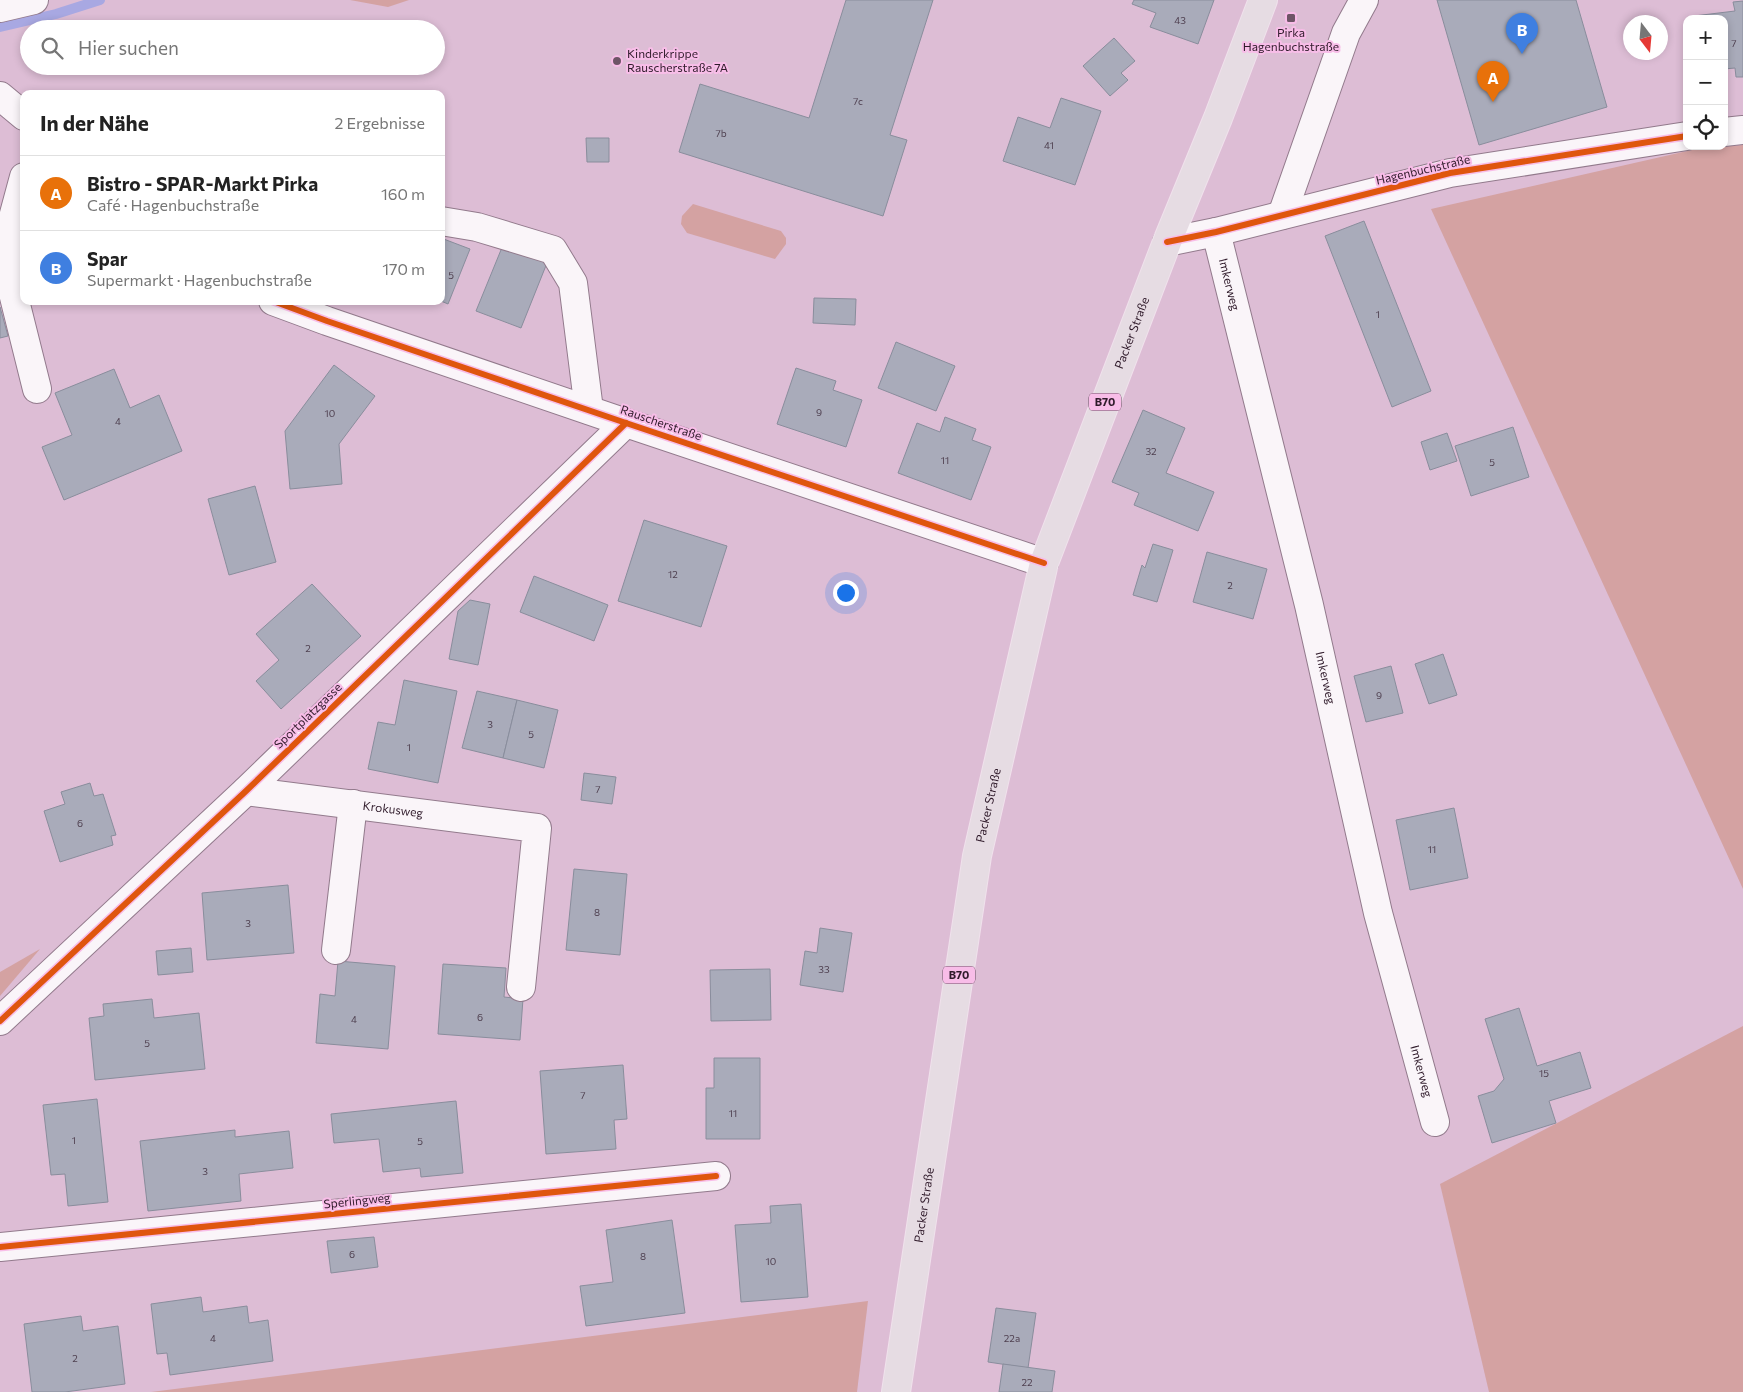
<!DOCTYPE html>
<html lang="de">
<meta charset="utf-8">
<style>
body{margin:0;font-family:Commissioner,sans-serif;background:#f6f6f6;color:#222}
.controls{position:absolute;right:15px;top:15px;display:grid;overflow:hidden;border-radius:10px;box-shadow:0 2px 8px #0003}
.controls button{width:45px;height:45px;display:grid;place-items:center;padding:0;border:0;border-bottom:1px solid #e0e0e0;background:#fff;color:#222;font:25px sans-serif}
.compass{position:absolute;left:1623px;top:15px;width:45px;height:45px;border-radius:50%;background:#fff;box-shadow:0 2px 8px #0003;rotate:164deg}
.you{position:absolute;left:845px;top:592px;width:18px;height:18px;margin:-12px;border:4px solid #fff;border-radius:50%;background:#1a73e8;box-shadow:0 0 0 8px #1a73e833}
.badge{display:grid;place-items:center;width:32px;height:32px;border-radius:50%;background:#7c3aed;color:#fff;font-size:16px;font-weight:700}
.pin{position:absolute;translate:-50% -41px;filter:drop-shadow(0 1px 2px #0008)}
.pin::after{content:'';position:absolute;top:26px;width:18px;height:15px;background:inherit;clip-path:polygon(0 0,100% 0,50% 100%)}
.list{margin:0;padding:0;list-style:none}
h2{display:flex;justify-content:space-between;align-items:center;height:65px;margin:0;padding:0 20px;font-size:21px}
h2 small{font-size:16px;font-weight:400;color:#767676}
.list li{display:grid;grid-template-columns:32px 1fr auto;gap:15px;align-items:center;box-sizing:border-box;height:75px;padding:0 20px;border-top:1px solid #e0e0e0}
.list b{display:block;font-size:19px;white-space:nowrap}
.list p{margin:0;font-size:16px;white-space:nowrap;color:#767676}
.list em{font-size:16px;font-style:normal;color:#767676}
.icon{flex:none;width:28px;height:28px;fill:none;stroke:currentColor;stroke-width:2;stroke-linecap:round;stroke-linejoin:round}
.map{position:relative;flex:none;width:1743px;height:1392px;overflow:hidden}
.search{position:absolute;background:#fff;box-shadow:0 2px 8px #0003;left:20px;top:20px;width:425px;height:55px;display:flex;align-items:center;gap:12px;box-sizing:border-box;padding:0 18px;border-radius:28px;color:#767676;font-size:19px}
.panel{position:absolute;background:#fff;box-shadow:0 2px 8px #0003;left:20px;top:90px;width:425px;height:215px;border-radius:10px}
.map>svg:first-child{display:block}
.green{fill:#d4a2a2}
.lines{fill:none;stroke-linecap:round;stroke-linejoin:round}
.stream{stroke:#a8a8e2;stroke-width:10}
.building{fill:#a9abba;stroke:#898d9c}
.minor-casing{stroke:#927a8c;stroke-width:30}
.major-casing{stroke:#f0e1ec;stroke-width:30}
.minor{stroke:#faf5f9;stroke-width:28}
.major{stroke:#e6dce3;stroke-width:28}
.cycleway-casing{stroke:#f8bde8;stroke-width:9}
.cycleway{stroke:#df560e;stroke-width:6}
.poi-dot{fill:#6d5466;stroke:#f8bde8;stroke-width:2}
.labels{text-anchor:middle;stroke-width:4;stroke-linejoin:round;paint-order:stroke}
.number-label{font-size:10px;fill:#4e3f4f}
.shield{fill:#f8bde8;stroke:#6c4c64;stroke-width:1}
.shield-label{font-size:11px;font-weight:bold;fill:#301b2b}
.poi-label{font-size:12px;fill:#301b2b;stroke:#f8bde8}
.street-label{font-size:12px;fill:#301b2b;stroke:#f8bde8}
</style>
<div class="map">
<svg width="1743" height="1392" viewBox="0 0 1743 1392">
<rect width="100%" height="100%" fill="#ddbdd5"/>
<g class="green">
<path d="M350,0H409L388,7Z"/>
<path d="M1743,145V889L1431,209L1696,149Z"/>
<path d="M693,204L781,231L786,238V244L775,259L687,233L681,224L682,216Z"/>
<path d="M40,949L0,996V972Z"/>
<path d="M1743,1026V1392H1489L1440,1184Z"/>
<path d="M868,1301L857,1392H151Z"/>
</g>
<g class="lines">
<path class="stream" d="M0,27L56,14L100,0"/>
</g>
<g class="building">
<path d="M846,0H933L890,135L907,140L883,216L679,152L700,84L809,118Z"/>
<path d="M1134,0H1214L1198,44L1150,27L1156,13L1132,4Z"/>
<path d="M1437,0H1576L1607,107L1479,145Z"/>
<path d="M1743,1V77H1736L1735,68L1724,69V19H1694V16L1735,11L1733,2Z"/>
<path d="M1114,38L1135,61L1121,73L1128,80L1110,96L1083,66Z"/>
<path d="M1061,98L1101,111L1075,185L1003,161L1018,117L1050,128Z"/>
<path d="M586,138H609V162H587Z"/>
<path d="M1364,221L1431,391L1392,407L1325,236Z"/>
<path d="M441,238L470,249L448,304L441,301Z"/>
<path d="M503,245L547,263L521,328L476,311Z"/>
<path d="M814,298L856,299L855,325L813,323Z"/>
<path d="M0,307L8,336L0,338Z"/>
<path d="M896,342L955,366L936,411L878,388Z"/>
<path d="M334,365L375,396L339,444L342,484L290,489L285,431Z"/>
<path d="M796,368L836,381L833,390L862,400L846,447L777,424Z"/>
<path d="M114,369L130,408L159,395L182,451L64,500L42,447L72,435L55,393Z"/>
<path d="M1143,410L1185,428L1166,473L1214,492L1198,531L1134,505L1139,493L1112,482Z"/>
<path d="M945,417L976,429L972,440L991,447L971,500L898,473L917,423L940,432Z"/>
<path d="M1513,427L1529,477L1471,496L1455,446Z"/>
<path d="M1447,433L1457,461L1430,470L1421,442Z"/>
<path d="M255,486L276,562L229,575L208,499Z"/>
<path d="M644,520L727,546L701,627L618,601Z"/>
<path d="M1153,544L1173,550L1157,602L1133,595L1142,565L1145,568Z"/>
<path d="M1207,552L1267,569L1253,619L1193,602Z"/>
<path d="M534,576L608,605L594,641L520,612Z"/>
<path d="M312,584L361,636L281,709L256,681L279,660L256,634Z"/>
<path d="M470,600L490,604L478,665L449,659L458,611Z"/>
<path d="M1443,654L1457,695L1429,704L1415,664Z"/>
<path d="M1391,666L1403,713L1366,722L1354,676Z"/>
<path d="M404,680L457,691L438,783L368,769L378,722L395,725Z"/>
<path d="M477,691L517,700L503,758L462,748Z"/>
<path d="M517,700L558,710L544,768L503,758Z"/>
<path d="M584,773L616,777L612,804L581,800Z"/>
<path d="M90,783L94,796L103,794L116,835L111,836L113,845L60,862L44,811L65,804L61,792Z"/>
<path d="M1454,808L1468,878L1410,890L1396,820Z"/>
<path d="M574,869L627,874L620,955L566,950Z"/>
<path d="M288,885L294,953L207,960L202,893Z"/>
<path d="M820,928L852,933L843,992L800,985L805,951L817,953Z"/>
<path d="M191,948L193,972L158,975L156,951Z"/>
<path d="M338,961L395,966L388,1049L316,1043L320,994L335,996Z"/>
<path d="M443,964L506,968L504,997L523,999L520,1040L438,1034Z"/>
<path d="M770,969L771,1020L711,1021L710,970Z"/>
<path d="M152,999L154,1018L199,1013L205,1069L95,1080L89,1018L104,1016L103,1004Z"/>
<path d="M1519,1008L1537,1066L1580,1052L1591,1088L1549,1101L1556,1123L1492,1143L1478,1096L1494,1091L1504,1079L1485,1019Z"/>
<path d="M714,1058H760V1139H706V1088H714Z"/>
<path d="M623,1065L627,1119L614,1120L616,1149L546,1154L540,1071Z"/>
<path d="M97,1099L108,1202L68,1206L65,1174L51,1175L43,1105Z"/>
<path d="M456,1101L463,1173L421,1177L420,1168L383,1172L379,1139L334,1143L331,1114Z"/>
<path d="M235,1130V1137L289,1131L293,1168L239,1174L241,1201L148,1211L140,1141Z"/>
<path d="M801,1204L808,1297L741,1302L735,1225L771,1223L770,1206Z"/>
<path d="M672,1220L685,1313L586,1326L580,1286L613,1282L606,1230Z"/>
<path d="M374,1237L378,1267L331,1273L327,1241Z"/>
<path d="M201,1297L203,1312L247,1306L249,1323L268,1320L273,1361L170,1375L167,1353L157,1354L151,1304Z"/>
<path d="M996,1308L1036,1313L1028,1368L988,1362Z"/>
<path d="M81,1316L83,1331L118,1326L125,1384L65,1392H32L24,1324Z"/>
<path d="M1003,1364L1055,1371L1052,1392H999Z"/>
</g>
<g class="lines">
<g class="minor-casing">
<g id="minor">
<path d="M0,8L34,0"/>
<path d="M0,96L24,116"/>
<path d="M1724,132L1743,130"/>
<path d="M24,177L11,225L8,273L37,389"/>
<path d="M1282,215L1346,33L1364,0"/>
<path d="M441,221L477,227L553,250L573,283L589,410"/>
<path id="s1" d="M1216,232L1309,605L1378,913L1435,1122"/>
<path d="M1167,242L1216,232L1450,173L1687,136"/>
<path d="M273,301L327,321L626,423L1044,563"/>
<path id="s2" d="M246,791L537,828L521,987"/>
<path d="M336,950L353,804"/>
<path d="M0,1021L246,791L626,423"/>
<path d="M0,1247L716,1176"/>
</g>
</g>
<g class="major-casing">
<g id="major">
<path id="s3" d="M896,1392L977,856L1044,563L1167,242L1218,118L1263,0"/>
</g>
</g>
<use href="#minor" class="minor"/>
<use href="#major" class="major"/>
<g class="cycleway-casing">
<g id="cycleway">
<path d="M1167,242L1216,232L1450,173L1687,136"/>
<path d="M273,301L327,321L626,423L1044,563"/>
<path d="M0,1021L246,791L626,423"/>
<path d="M0,1247L716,1176"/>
</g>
</g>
<use href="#cycleway" class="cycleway"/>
</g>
<g class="poi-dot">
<rect x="1286" y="13" width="10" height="10" rx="2.5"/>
<circle cx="617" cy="61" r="5"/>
</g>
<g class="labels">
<g class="number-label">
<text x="1180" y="24">43</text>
<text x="1734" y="47">7</text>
<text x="858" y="105">7c</text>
<text x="721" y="137">7b</text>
<text x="1049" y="149">41</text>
<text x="451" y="279">5</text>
<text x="1378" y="318">1</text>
<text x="819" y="416">9</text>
<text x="330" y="417">10</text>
<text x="118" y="425">4</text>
<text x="1151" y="455">32</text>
<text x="945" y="464">11</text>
<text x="1492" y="466">5</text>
<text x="673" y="578">12</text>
<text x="1230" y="589">2</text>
<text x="308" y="652">2</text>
<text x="1379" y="699">9</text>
<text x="490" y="728">3</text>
<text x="531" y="738">5</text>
<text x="409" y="751">1</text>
<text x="598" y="793">7</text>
<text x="80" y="827">6</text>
<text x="1432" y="853">11</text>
<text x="597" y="916">8</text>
<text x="248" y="927">3</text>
<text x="824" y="973">33</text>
<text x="480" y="1021">6</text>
<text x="354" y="1023">4</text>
<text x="147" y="1047">5</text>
<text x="1544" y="1077">15</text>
<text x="583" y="1099">7</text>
<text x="733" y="1117">11</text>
<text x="74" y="1144">1</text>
<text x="420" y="1145">5</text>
<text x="205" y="1175">3</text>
<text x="352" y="1258">6</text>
<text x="643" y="1260">8</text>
<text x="771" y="1265">10</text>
<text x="213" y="1342">4</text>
<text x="1012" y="1342">22a</text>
<text x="75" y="1362">2</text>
<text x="1027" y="1386">22</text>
</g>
<g class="shield">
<rect x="1089" y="393.5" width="32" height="17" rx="4"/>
<rect x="943" y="966.5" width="32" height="17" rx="4"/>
</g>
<g class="shield-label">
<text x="1105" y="406">B70</text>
<text x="959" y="979">B70</text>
</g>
<g class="poi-label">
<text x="1291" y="37">Pirka<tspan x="1291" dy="14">Hagenbuchstraße</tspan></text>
<text x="627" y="58" text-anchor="start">Kinderkrippe<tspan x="627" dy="14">Rauscherstraße 7A</tspan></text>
</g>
<g class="street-label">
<text transform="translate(1423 170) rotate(-13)" y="4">Hagenbuchstraße</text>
<text dy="4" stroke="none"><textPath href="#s1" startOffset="54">Imkerweg</textPath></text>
<text dy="4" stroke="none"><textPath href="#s3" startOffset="1089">Packer Straße</textPath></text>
<text transform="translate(661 423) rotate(19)" y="4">Rauscherstraße</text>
<text dy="4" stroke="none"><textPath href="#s1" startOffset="459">Imkerweg</textPath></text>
<text transform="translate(308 716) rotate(-44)" y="4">Sportplatzgasse</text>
<text dy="4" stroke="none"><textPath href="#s3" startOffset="594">Packer Straße</textPath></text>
<text dy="4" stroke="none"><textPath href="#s2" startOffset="148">Krokusweg</textPath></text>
<text dy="4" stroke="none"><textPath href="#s1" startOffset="864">Imkerweg</textPath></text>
<text transform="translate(357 1201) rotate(-6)" y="4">Sperlingweg</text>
<text dy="4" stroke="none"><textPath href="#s3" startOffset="189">Packer Straße</textPath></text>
</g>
</g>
</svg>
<div class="controls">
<button>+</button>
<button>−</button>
<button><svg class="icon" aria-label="locate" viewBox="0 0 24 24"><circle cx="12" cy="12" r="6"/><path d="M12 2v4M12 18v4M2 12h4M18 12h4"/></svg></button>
</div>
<svg class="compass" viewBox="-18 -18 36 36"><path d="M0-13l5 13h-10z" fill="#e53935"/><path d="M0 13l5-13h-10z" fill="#767676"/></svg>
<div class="you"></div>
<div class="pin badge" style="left:1493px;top:102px;background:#e8710a">A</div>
<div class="pin badge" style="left:1522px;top:54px;background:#3f7fe0">B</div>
<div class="search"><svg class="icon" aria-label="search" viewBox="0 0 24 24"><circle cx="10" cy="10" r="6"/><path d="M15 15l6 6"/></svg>Hier suchen</div>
<section class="panel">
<h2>In der Nähe<small>2 Ergebnisse</small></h2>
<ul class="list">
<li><span class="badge" style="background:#e8710a">A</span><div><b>Bistro - SPAR-Markt Pirka</b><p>Café · Hagenbuchstraße</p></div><em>160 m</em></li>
<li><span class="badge" style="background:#3f7fe0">B</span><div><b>Spar</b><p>Supermarkt · Hagenbuchstraße</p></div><em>170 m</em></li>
</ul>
</section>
</div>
